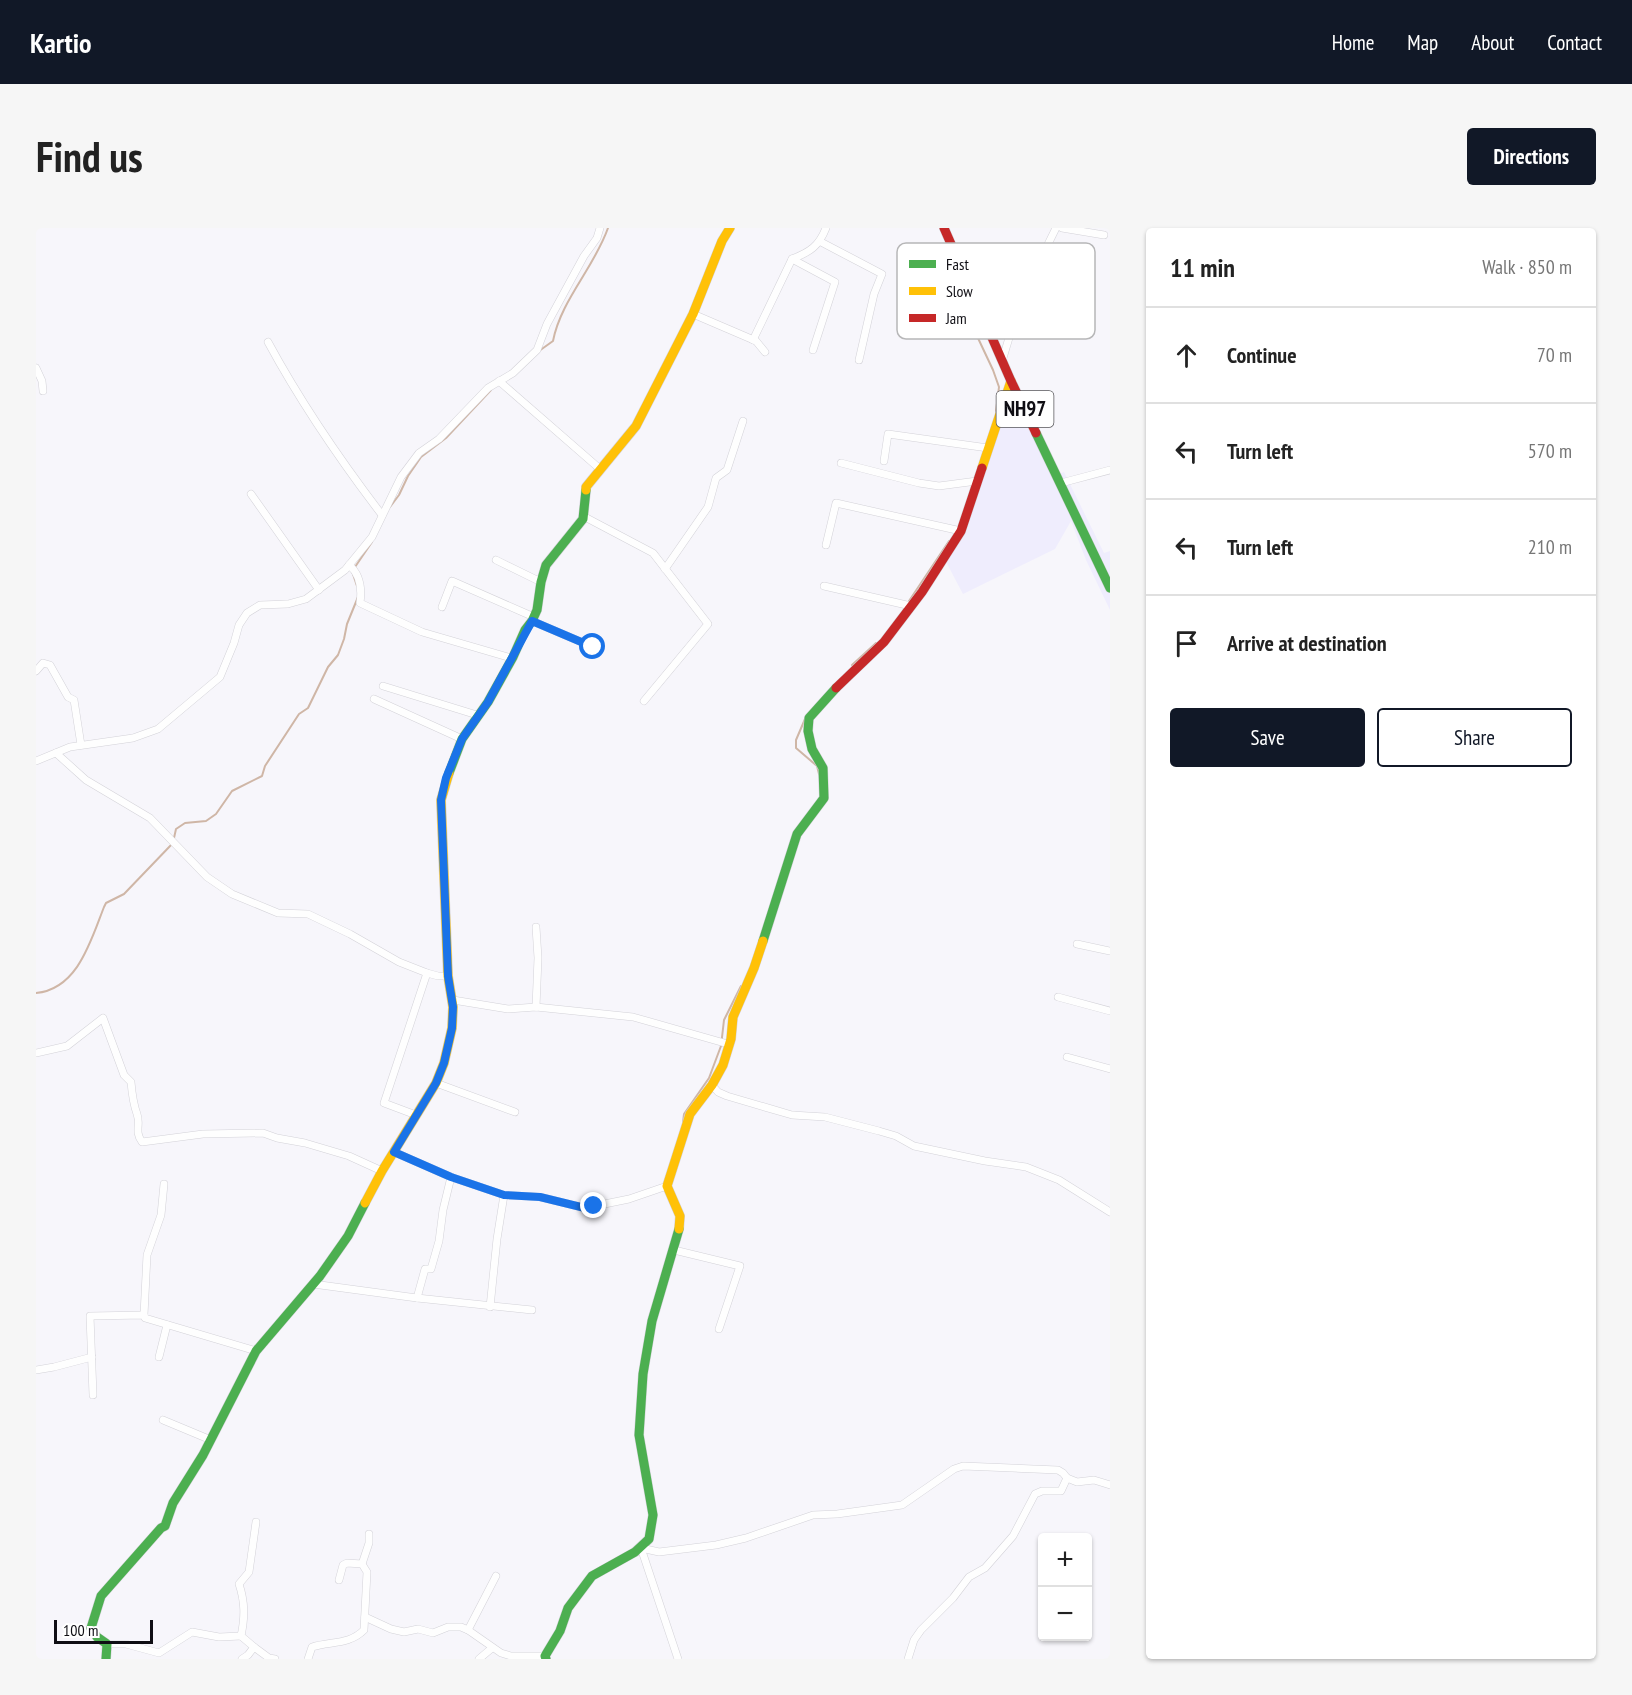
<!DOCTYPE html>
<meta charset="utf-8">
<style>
body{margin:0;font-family:"PT Sans Narrow",sans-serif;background:#f6f6f6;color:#222}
.controls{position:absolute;right:18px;bottom:18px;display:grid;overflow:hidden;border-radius:6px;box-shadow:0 2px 4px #0004}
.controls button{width:54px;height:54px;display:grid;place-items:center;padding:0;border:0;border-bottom:2px solid #e0e0e0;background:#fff;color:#222;font:30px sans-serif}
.scale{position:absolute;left:18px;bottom:15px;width:99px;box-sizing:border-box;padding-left:6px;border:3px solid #0f0e14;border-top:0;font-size:16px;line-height:21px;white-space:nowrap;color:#0f0e14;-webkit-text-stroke:4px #fff;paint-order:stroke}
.stop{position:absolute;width:18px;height:18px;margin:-14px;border:4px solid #1a73e8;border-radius:50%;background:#fff}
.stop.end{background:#1a73e8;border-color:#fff;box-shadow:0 2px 6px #0008}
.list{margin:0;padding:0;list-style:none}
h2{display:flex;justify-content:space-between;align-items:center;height:78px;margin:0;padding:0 24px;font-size:26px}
h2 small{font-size:20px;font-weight:400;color:#767676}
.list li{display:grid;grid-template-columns:39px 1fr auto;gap:18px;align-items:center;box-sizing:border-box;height:96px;padding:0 24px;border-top:2px solid #e0e0e0}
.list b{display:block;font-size:22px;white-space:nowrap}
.list em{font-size:20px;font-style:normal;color:#767676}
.actions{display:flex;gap:12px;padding:18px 24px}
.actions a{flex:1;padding:14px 0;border:2px solid #111827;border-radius:6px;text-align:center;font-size:21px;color:#111827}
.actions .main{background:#111827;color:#fff}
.icon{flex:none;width:33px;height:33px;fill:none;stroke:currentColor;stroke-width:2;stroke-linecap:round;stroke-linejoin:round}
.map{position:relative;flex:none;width:1074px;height:1431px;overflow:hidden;border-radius:6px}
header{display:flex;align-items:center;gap:36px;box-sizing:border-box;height:84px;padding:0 30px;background:#111827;color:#fff}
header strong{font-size:28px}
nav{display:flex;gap:33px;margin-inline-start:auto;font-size:21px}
.intro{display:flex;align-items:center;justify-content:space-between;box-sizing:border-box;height:144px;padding:0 36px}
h1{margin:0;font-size:42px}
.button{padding:15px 27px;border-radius:6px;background:#111827;color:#fff;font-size:21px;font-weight:700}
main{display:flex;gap:36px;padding:0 36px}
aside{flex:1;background:#fff;border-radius:6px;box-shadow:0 2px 4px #0004}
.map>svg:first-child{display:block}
.built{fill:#efedfd}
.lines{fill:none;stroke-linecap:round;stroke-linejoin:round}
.stream{stroke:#cfb6a6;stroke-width:2}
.street-casing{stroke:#d3d2d8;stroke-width:8}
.fast-casing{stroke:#d3d2d8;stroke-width:10}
.slow-casing{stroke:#d3d2d8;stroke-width:10}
.jam-casing{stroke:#d3d2d8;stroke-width:10}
.street{stroke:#fefefe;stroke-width:7}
.fast{stroke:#4caf50;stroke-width:9}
.slow{stroke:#ffc107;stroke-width:9}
.jam{stroke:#c62828;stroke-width:9}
.route{stroke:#1a73e8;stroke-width:8}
.labels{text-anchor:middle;stroke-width:5;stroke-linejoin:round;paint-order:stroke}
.shield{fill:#fff;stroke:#57565a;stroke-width:1.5}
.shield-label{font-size:21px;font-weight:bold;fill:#0f0e14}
.key{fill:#fff;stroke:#b7b7b8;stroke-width:1.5}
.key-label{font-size:16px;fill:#0f0e14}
</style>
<header>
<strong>Kartio</strong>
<nav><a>Home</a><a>Map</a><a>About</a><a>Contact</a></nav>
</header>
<div class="intro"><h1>Find us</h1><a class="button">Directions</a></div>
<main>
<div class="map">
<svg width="1074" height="1431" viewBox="0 0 1074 1431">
<rect width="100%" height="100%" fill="#f7f6fb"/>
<path class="built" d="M978,152L1023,246L1028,244L1068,325L1074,323V382L1050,332L1035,293L1019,321L927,366L908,330L927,304Z"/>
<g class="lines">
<g class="stream">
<path d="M918,59L957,142L963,159L960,183"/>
<path d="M503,123L517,113C525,72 558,40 572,0"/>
<path d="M354,279L363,267L372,248L385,229L410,210L455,162"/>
<path d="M319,339L336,314"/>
<path d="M316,343L321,358"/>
<path d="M871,376L913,313"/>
<path d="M816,437L840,415"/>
<path d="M769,491L760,512V520L781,538L783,546"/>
<path d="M138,610L140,601L149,595L170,593L180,586L196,563L226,548L229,538L263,486L272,480L292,439L302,427L308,411L311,396L322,369"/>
<path d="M0,765C42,761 55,712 68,679L70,675L88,666L136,616"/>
<path d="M647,894L648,886L673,850L685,818L688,792L705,758"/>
</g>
<g class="street-casing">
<g id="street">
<path d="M1026,0L1068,7"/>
<path d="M785,14L846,46L838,66L823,132"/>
<path d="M756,31L799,54L777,122"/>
<path d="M657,86L720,113L729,124"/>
<path d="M717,112L756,31C774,24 783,18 790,0"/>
<path d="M232,114C265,175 304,232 346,287"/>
<path d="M967,130L984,73L1020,0"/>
<path d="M0,140L6,153L7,163"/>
<path d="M463,153L564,241"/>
<path d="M848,233L852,206L952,220"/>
<path d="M805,235L883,255L903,258L941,253"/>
<path d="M1025,255L1074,242"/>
<path d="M215,266L283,362"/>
<path d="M547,288L617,325L672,396L608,473"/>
<path d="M790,317L800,275L925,303"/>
<path d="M460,332L505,354"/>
<path d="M313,337C325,347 326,361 324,375L386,404L475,430"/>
<path d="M629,341L672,279L680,250L691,242L707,193"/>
<path d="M788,358L875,378"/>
<path d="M406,379L416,353L498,389"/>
<path d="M496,393L557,419"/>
<path d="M0,443L7,435L14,437L32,469L38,472L45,517"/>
<path d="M347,458L441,487"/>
<path d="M338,471L426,511"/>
<path d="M20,525L50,552L114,590L171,649L196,666L242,685L272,686L314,706L363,734L391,745L402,748H412"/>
<path d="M0,533L34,519L97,510L122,501L184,449L198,415L203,397L211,385L224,377L252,376L270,371L309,342L336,309L365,249L383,225L403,211L452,160L477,145L501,122L511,96L548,28L561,10L564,0"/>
<path d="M500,699L502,730L500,779"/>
<path d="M1041,716L1074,723"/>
<path d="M1022,769L1074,783"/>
<path d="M417,772L472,781L500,779L597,789L692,816"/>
<path d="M0,825L31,818L67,790L88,847L95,854C96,866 97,875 101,886C105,897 98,903 106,914L167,906L227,905L241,910L269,915L313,928L346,943"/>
<path d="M1031,829L1074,841"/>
<path d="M400,855L479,884"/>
<path d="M676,857L682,864L691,868L756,887L789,889L843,903L860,908L878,918L949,933L990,939L1023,952L1074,984"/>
<path d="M380,887L348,875L391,745"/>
<path d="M358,924L415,949L468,967L504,969L549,980L593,971L631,958"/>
<path d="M638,1022L704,1038L683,1101"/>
<path d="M277,1056L381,1070L496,1082"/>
<path d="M381,1070L389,1041H395L403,1013L407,982L415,949"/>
<path d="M454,1079L461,1011L468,967"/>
<path d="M108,1087L111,1027L125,987L128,956"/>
<path d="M123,1129L131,1097"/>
<path d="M0,1142L18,1139L56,1129"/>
<path d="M57,1167L54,1088L108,1087L109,1090L220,1123"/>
<path d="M127,1192L175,1212"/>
<path d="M605,1320L623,1324L680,1317L710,1310L777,1287L801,1286L866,1277L918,1241L927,1238L1022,1242L1027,1245L1031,1250L1041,1254L1058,1252L1074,1257"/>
<path d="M605,1320L642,1431"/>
<path d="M326,1336L333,1315V1306"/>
<path d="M329,1389L355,1401L368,1404L382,1401L397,1405L412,1399H425L432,1402L465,1425L475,1428H509"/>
<path d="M432,1402L460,1348"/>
<path d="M71,1416H90L123,1425L156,1404L183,1409L205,1408"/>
<path d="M218,1419L205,1408C209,1389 209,1374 203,1356L213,1344L220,1294"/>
<path d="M206,1431L212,1427L218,1419L233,1430L239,1431"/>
<path d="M272,1431L276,1419C295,1413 313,1417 328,1402L331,1344L326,1336L311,1335L307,1337L303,1352"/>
<path d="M443,1431L456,1420"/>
<path d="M872,1431L878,1412L885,1402L917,1370L933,1349L949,1340L977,1308L999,1266L1006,1263H1025L1031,1250"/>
</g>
</g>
<g class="fast-casing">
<g id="fast">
<path d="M1000,205L1074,360"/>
<path d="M413,545L426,511L452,474L477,429L489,402L496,393L501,382L505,354L510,337L547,291L550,262"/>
<path d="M727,713L761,606L788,570L787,540L776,521L772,503L773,490L800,460"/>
<path d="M70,1431L71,1416L61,1409L55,1400L65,1368L125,1300L129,1298L137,1275L167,1227L220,1123L284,1048L312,1008L329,975"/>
<path d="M510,1431L509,1428L524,1403L532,1380L556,1348L599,1324L613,1311L617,1287L603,1207L607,1146L616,1093L643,1001"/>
</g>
</g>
<g class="slow-casing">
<g id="slow">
<path d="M946,240L975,153"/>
<path d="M550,262V259L600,198L657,86L686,13L694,0"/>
<path d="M329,975L346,943L400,855L408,835L416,800L417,779L412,748L405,572L413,545"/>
<path d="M643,1001L644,988L631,958L654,886L676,857L687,837L695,811L697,789L718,740L727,713"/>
</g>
</g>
<g class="jam-casing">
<g id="jam">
<path d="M908,0L975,153L1000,205"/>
<path d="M800,460L848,414L886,364L925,303L946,240"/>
</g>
</g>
<use href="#street" class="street"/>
<use href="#fast" class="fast"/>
<use href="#slow" class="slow"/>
<use href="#jam" class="jam"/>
</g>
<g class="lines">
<path class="route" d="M557,419L496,393L452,474L426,511L410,550L405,572L412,748L417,779L416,800L408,835L400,855L358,924L415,949L468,967L504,969L549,980L558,978"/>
</g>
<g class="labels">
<rect class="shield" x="960.5" y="163" width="57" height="36" rx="4.5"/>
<g class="shield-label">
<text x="989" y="188">NH97</text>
</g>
</g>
<rect x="861" y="15" width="198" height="96" rx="9" class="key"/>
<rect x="873" y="32" width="27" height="8" fill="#4caf50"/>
<rect x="873" y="59" width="27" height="8" fill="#ffc107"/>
<rect x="873" y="86" width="27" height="8" fill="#c62828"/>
<g class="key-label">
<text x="910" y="42">Fast</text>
<text x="910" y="69">Slow</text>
<text x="910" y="96">Jam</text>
</g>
</svg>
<div class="controls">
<button>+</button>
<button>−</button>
</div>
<div class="scale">100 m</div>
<div class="stop" style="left:557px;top:419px"></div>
<div class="stop end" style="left:558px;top:978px"></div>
</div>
<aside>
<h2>11 min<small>Walk · 850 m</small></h2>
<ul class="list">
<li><svg class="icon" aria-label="ahead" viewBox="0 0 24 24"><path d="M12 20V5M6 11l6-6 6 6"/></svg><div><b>Continue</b></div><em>70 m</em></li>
<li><svg class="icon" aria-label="left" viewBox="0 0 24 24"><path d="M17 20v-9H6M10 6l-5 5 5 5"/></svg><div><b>Turn left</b></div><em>570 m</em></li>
<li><svg class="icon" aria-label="left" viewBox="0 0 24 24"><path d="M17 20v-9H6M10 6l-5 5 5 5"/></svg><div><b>Turn left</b></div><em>210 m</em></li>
<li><svg class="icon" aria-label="arrive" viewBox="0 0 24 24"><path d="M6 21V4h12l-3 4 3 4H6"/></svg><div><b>Arrive at destination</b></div></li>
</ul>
<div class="actions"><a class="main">Save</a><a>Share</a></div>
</aside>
</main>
